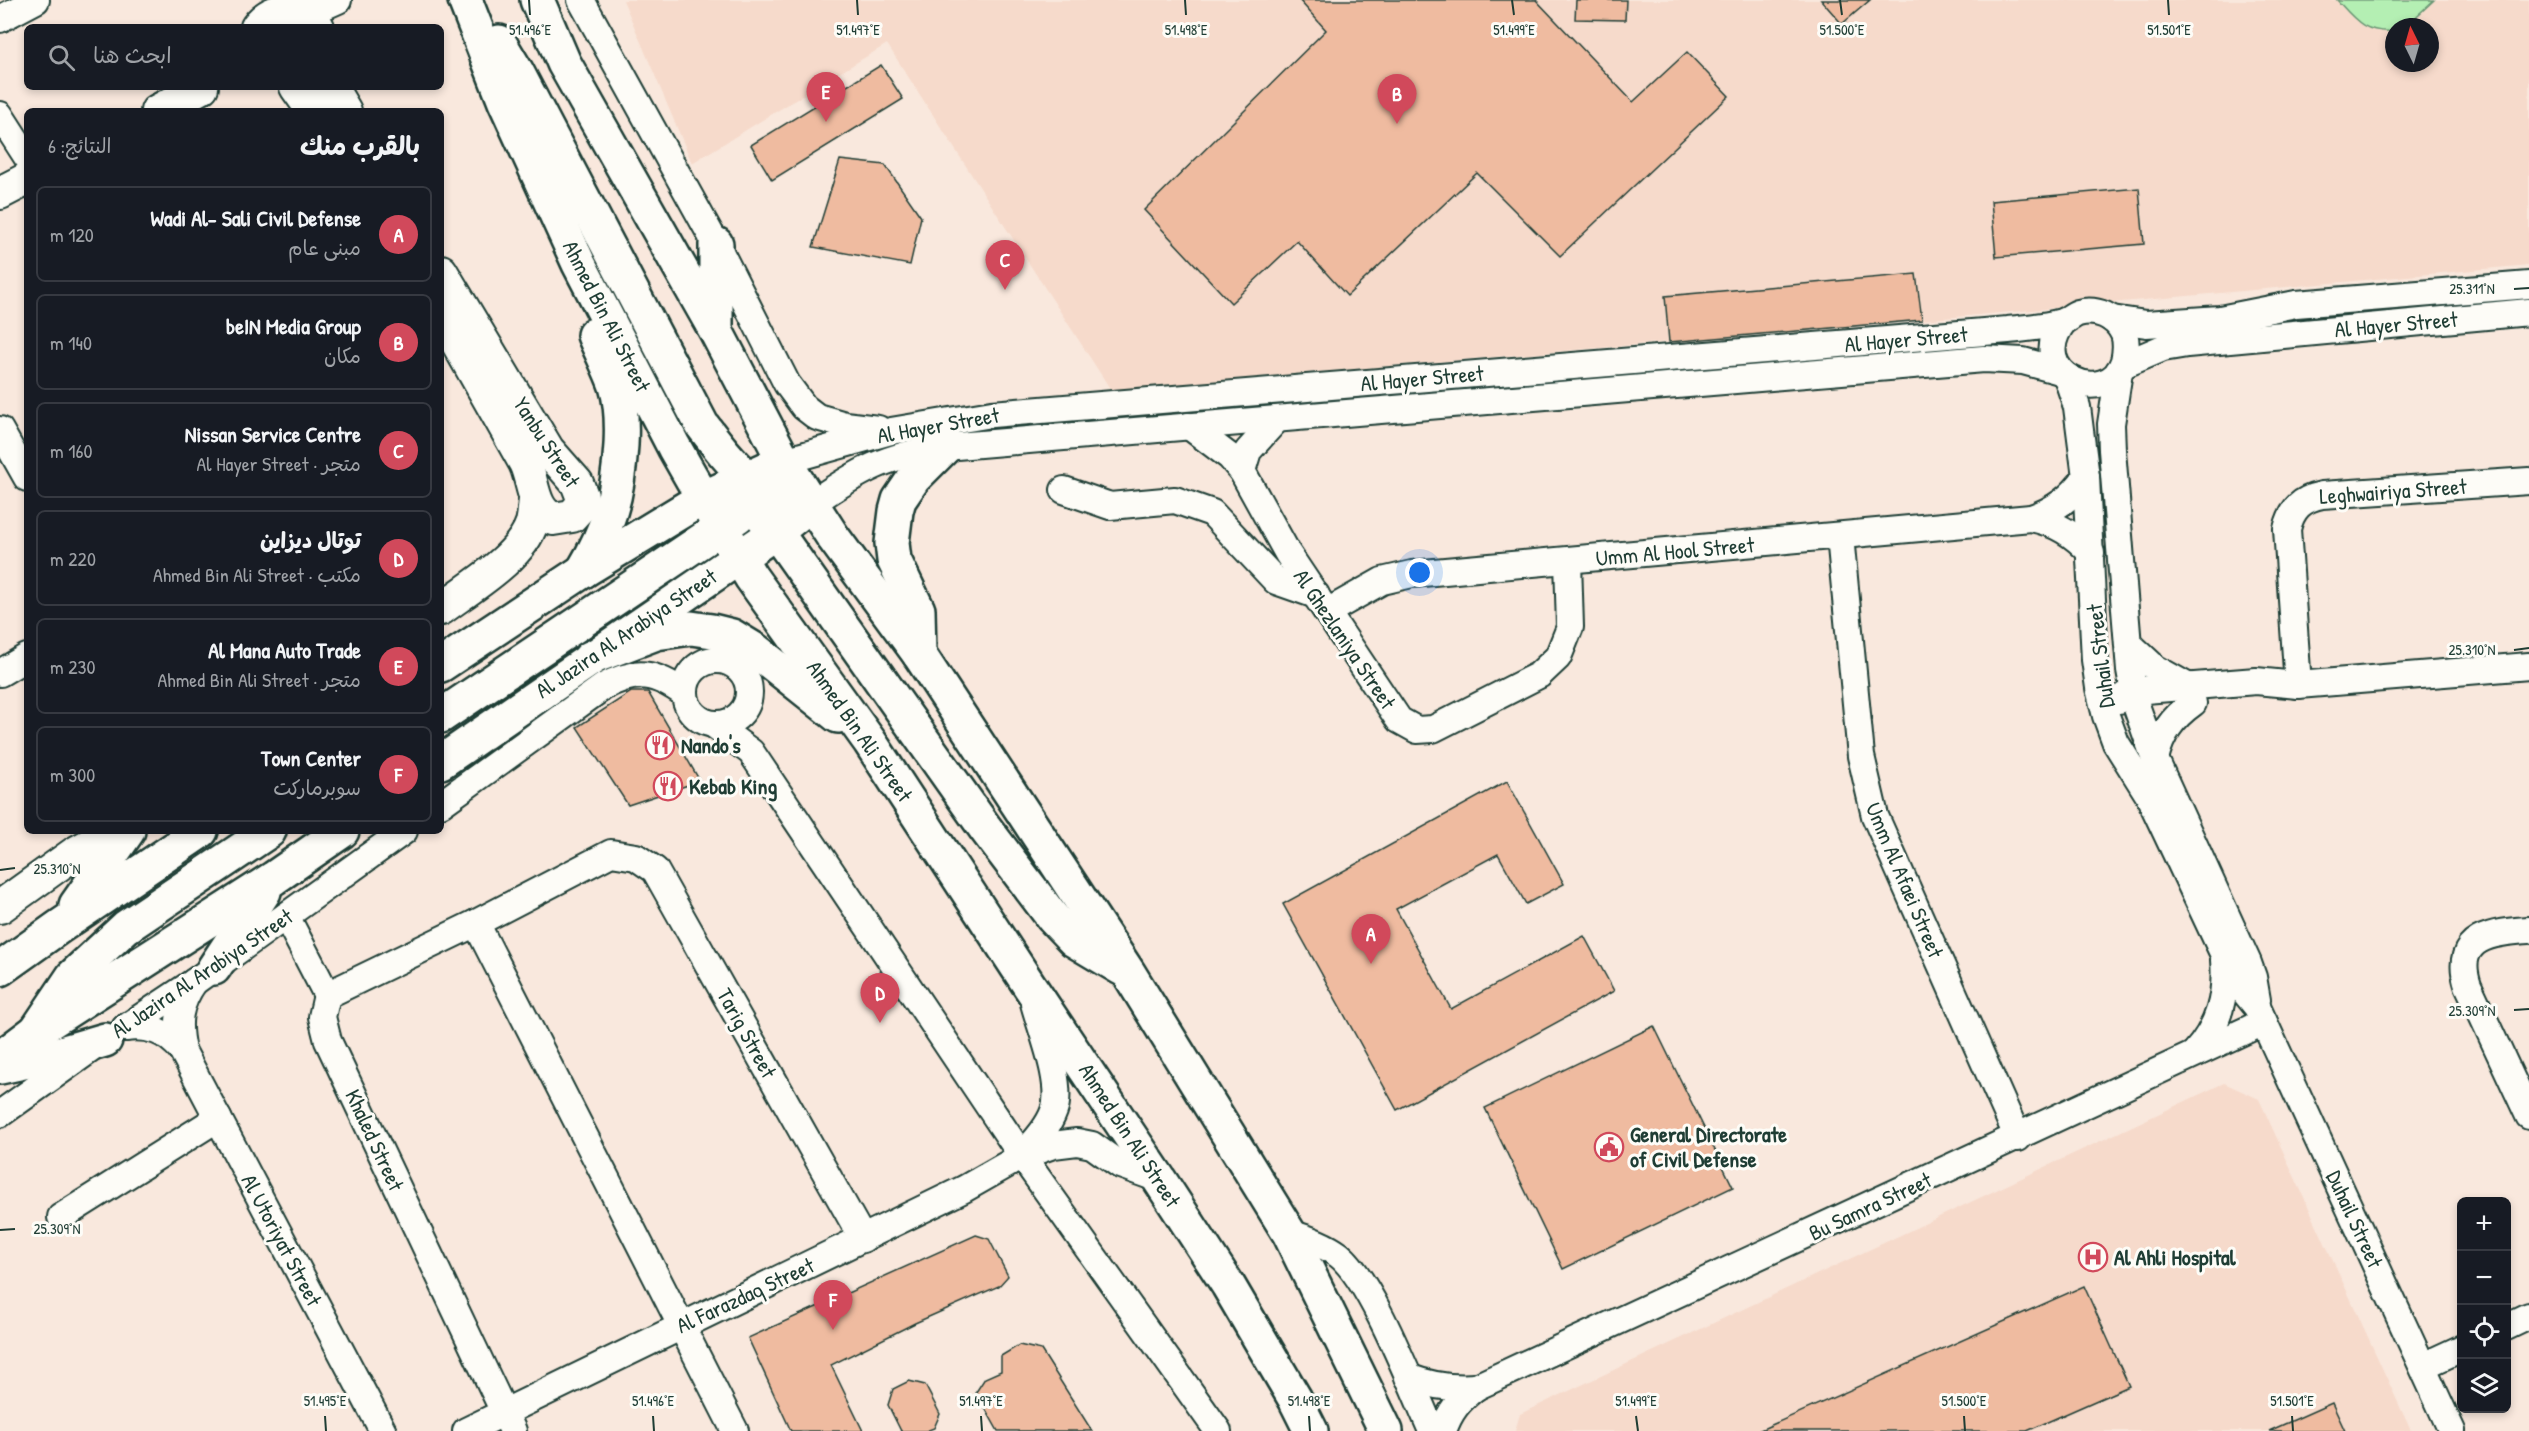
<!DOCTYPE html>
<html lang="ar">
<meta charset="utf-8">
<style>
body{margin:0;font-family:"Patrick Hand","Playpen Sans Arabic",sans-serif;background:#242831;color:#f1f3f6;direction:rtl}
.controls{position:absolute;right:18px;bottom:18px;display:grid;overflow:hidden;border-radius:9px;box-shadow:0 3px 9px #0003}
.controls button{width:54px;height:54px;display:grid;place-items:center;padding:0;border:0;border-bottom:2px solid #363941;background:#171b24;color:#f1f3f6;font:30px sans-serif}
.compass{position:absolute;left:2385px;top:18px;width:54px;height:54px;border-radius:50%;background:#171b24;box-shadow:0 3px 9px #0003;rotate:355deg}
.you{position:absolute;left:1420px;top:573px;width:21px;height:21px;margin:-15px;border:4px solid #fff;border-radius:50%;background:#1a73e8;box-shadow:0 0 0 9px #1a73e833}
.badge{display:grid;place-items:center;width:39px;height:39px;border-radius:50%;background:#d1495b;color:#fff;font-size:20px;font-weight:700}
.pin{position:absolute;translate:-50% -50px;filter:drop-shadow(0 2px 3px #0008)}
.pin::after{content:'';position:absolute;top:32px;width:21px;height:18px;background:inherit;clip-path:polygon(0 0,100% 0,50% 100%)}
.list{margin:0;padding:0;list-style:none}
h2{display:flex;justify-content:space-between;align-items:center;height:78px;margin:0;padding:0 24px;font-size:26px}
h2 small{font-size:20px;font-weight:400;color:#9ea1a6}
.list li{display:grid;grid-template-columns:39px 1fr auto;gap:18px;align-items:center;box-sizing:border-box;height:96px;margin:0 12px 12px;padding:0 12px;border:2px solid #363941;border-radius:9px}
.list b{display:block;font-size:22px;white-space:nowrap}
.list p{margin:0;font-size:20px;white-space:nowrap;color:#9ea1a6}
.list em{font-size:20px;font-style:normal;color:#9ea1a6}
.icon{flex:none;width:33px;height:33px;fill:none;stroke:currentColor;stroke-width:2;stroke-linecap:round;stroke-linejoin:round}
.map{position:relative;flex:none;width:2529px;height:1431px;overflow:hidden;direction:ltr}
.search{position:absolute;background:#171b24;box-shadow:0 3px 9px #0003;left:24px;top:24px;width:420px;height:66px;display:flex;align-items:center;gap:15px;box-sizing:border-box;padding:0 21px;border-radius:9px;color:#9ea1a6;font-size:22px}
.panel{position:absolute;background:#171b24;box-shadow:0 3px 9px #0003;left:24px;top:108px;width:420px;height:726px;border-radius:9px;direction:rtl}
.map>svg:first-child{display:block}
.built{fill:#f6dacb;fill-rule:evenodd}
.green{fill:#b4efb3;stroke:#6a9674;stroke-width:1.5}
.building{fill:#efbba0;stroke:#1f3d34;stroke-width:1.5}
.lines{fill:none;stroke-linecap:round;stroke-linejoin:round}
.minor-casing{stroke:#1f3d34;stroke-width:30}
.tertiary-casing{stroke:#1f3d34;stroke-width:36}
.secondary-casing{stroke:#1f3d34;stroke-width:38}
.primary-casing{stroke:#1f3d34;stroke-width:38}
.minor{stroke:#fdfcf7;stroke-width:26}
.tertiary{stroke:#fdfcf7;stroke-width:32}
.secondary{stroke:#fdfcf7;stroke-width:33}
.primary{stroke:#fdfcf7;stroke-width:33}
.ticks{fill:none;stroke:#1f3d34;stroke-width:2}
.labels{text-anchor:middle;stroke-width:6;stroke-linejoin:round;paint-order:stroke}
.street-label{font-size:22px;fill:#1f3d34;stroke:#fdfcf7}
.poi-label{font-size:22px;font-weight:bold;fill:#1f3d34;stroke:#fdfcf7;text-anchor:start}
.ticks-label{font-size:15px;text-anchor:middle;fill:#1f3d34;stroke:#fdfcf7;stroke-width:6;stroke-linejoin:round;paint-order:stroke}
</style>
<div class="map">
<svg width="2529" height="1431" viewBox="0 0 2529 1431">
<rect width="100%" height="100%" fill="#f9e8dd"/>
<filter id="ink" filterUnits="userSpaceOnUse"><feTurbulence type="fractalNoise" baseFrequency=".0167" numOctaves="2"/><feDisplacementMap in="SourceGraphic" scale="12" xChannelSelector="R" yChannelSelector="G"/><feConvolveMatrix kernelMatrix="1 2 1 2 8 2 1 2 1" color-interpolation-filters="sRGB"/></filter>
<g filter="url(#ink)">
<g class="built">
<path d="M623,0H2529V265L1922,320L1111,390L887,44L692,163ZM2394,27H2430V63H2394Z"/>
<path d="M2224,1083L2259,1099L2411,1431H1515L1520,1414Z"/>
</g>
<path class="green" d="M2337,0H2434L2407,25L2394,27V31C2364,33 2356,21 2337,0Z"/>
<g class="building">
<path d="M1299,0H1536L1633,102L1687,52L1729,96L1560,256L1477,173L1347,296L1297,241L1231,303L1144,210L1326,30Z"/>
<path d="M1576,0H1626L1625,20L1575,19Z"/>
<path d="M1821,0H1870L1842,24Z"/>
<path d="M881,65L903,99L772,180L751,145Z"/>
<path d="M840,160L885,165L921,217L910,265L813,247Z"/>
<path d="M2139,188L2144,244L1996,257L1991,201Z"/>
<path d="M1916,274L1922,320L1669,342L1665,296Z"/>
<path d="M631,692H648L700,781L628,805L577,727Z"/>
<path d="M1507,781L1564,884L1526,904L1498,854L1396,909L1451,1009L1584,936L1614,991L1397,1110L1283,904Z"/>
<path d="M1654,1026L1733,1187L1563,1269L1485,1108Z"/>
<path d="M976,1235L989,1239L1008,1276L999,1286L915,1323L831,1365L863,1431H791L748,1338Z"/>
<path d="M2084,1286L2129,1386L2027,1431H1758Z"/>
<path d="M1019,1345L1041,1350L1092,1431H998L976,1392L985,1378L1001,1371V1356Z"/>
<path d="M909,1381L925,1385L940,1414L934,1428L926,1431H901L888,1405L893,1389Z"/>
<path d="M2332,1403L2345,1431H2269Z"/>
</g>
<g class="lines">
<g class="minor-casing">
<g id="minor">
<path d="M581,0L716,244L787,384L804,407L817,417L845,425L878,429"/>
<path d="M301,12L320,8L338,0"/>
<path d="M0,19L36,0"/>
<path d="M0,115L27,157"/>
<path d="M2112,319L2146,324L2220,319L2296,304L2529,285"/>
<path d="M2123,365L2163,348L2187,344L2529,312"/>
<path d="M2119,371L2111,424L2112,450L2130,670L2137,708L2155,759L2248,963L2253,977L2257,1000"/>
<path d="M2067,377L2077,407L2086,477L2095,660L2099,688L2106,716L2116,743L2148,794L2232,972L2239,985L2257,1007L2452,1431"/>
<path d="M1189,426L1230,457L1242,471L1288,554L1399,720L1417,730L1433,729L1539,675L1558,657L1570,627L1568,561"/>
<path d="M0,430L27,478"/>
<path d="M784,461L891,431L992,414L2008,330C2025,328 2045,327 2062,322C2068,320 2072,315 2078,313C2096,308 2116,316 2124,334C2127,343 2126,352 2124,361C2108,411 2022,374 2064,321"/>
<path d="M1242,471L1248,451L1277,419"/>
<path d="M1064,490L1110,506L1175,500L1212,513L1276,581L1316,595"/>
<path d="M811,504C860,470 885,456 945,447L1984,359L2023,361L2060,371"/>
<path d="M2031,518C2056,523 2074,534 2091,553"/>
<path d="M1840,536L1861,756L1875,816L2018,1138"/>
<path d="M1327,612L1382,581L1412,574L2031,518C2055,510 2071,498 2086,477"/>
<path d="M2128,643L2155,668L2189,687"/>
<circle cx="717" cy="692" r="32"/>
<path d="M0,673L27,657"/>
<path d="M2298,685L2287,529C2292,508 2302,499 2322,495L2529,481"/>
<path d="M2119,700L2133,691L2256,681L2298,685L2529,666"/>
<path d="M713,724L751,752L1022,1156L1218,1431"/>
<path d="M2155,759C2161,734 2172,718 2193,703"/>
<path d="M441,804L603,687C636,669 655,672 685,694"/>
<path d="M286,916L327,995"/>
<path d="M476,923L735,1431"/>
<path d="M2529,930C2494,932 2452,936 2468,985L2529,1116"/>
<path d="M327,995L476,923L611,853L636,857L655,870L863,1239"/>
<path d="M327,995L322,1017L328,1041L513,1431"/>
<path d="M125,1028C149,1025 166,1031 182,1050L383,1431"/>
<path d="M125,1028L194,982L404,831"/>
<path d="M182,1050C176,1023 178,1005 194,982"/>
<path d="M2195,1053C2219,1026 2227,996 2224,960"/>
<path d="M0,1114L91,1049"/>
<path d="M1022,1156C1033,1143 1048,1128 1054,1111C1064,1084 1041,1030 1034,1003"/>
<path d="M61,1217L218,1118"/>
<path d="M1289,1233C1307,1238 1324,1244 1339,1255C1372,1281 1413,1389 1432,1431"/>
<path d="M2506,1327L2529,1316"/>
<path d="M2423,1366L2462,1348"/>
<path d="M1408,1377C1431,1386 1451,1389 1476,1387"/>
<path d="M466,1431L964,1189L1022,1156L1053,1145L1077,1142L1092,1145L1120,1165L1159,1179"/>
<path d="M1443,1431C1450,1411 1459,1400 1476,1387L2264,1022"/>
</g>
</g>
<g class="tertiary-casing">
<g id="tertiary">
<path d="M257,27C273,5 303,4 318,27"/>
<path d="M296,87L313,111"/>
<path d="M331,87L345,111"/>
<path d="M157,111L202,87"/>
<path d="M0,193L27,179"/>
<path d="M441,271L548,450L577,483L582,496V505L572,516L553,519C532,509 534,482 525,463L441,314"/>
<path d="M441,609C470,587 521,558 532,523C534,516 534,507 535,500"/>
<path d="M0,907L75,853L115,831"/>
</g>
</g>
<g class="secondary-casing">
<g id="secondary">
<path d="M441,665L583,571L703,498L784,461"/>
<path d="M441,762L776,532L811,504"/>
<path d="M76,905L128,831"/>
<path d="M214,968L264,892"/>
<path d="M0,969L59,927L201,831"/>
<path d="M0,1058L36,1031L274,878L342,831"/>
<path d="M0,1067L47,1057L105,1040"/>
</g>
</g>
<g class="primary-casing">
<g id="primary">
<path d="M465,0L505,102L579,264L674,447L703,498L751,577L870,742L1029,985L1159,1179L1228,1285L1295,1399L1311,1431"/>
<path d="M537,0L564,63L716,331L784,461L833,537L919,654L1128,972L1289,1233L1386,1431"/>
<path d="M499,42L517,72L702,425C730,462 761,503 811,504"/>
<path d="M716,329V244"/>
<path d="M703,498C742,488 753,505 776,532L985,828L1053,918L1074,940L1121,968"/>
<path d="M583,571C609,527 618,496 621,445C622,425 622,405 616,386C610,369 601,352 594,335"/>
<path d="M919,654L918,610L894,560L892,543L896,511L899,500L914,478L945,447"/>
<path d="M590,658L656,633L691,628L712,631L732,636L755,650L838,716"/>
<path d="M441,716L738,516"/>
<path d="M36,1031L73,976L126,927L269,831"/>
</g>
</g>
<use href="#minor" class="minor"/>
<use href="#tertiary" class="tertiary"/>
<use href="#secondary" class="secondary"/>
<use href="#primary" class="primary"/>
</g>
</g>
<path class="ticks" d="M529,0L530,15M857,0L858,15M1185,0L1186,15M1512,0L1514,15M1840,0L1842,15M2168,0L2169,15M2514,289L2529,288M2514,650L2529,648M0,870L15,868M2514,1010L2529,1009M0,1230L15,1229M325,1416L326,1431M653,1416L654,1431M981,1416L982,1431M1309,1416L1310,1431M1636,1416L1638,1431M1964,1416L1965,1431M2292,1416L2293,1431"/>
<defs>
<g id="restaurant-ring" transform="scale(1.5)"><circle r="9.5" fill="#fdfcf7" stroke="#d1495b" stroke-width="1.5"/><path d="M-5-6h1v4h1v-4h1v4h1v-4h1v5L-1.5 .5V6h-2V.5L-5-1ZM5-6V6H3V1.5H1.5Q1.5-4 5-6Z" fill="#d1495b"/></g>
<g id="civic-ring" transform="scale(1.5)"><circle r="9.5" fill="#fdfcf7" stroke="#d1495b" stroke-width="1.5"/><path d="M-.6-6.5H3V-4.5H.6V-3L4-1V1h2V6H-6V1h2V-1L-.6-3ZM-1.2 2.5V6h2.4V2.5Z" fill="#d1495b"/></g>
<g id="hospital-ring" transform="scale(1.5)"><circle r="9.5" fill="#fdfcf7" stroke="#d1495b" stroke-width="1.5"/><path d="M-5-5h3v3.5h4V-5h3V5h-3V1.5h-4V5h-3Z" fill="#d1495b"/></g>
</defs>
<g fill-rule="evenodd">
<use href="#restaurant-ring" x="660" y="745"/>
<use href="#restaurant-ring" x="668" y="786"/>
<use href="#civic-ring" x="1609" y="1147"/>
<use href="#hospital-ring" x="2093" y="1257"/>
</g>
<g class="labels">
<g class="street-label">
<text transform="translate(607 316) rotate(63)" y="8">Ahmed Bin Ali Street</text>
<text transform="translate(2396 324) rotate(-5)" y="8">Al Hayer Street</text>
<text transform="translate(1906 339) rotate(-5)" y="8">Al Hayer Street</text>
<text transform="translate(1422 378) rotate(-5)" y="8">Al Hayer Street</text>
<text transform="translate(938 425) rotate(-10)" y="8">Al Hayer Street</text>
<text transform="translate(547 442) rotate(57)" y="8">Yanbu Street</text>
<text transform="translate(2393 491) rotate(-4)" y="8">Leghwairiya Street</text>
<text transform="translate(1675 551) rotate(-5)" y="8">Umm Al Hool Street</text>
<text transform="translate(626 633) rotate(-34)" y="8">Al Jazira Al Arabiya Street</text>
<text transform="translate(1345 639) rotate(56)" y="8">Al Ghezlaniya Street</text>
<text transform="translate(2100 656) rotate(-97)" y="8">Duhail Street</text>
<text transform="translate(860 731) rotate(55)" y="8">Ahmed Bin Ali Street</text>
<text transform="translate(1905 880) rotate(67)" y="8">Umm Al Afaei Street</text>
<text transform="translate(202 973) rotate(-34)" y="8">Al Jazira Al Arabiya Street</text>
<text transform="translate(747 1033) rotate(61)" y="8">Tarig Street</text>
<text transform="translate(1130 1135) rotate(57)" y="8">Ahmed Bin Ali Street</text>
<text transform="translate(375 1140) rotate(65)" y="8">Khaled Street</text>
<text transform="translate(1870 1206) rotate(-25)" y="8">Bu Samra Street</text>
<text transform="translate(2355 1219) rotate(65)" y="8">Duhail Street</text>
<text transform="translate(282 1240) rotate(62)" y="8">Al Utoriyat Street</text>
<text transform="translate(745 1295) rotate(-25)" y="8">Al Farazdaq Street</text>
</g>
<g class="poi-label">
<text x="681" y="753">Nando's</text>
<text x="689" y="794">Kebab King</text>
<text x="1630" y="1142">General Directorate<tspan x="1630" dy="25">of Civil Defense</tspan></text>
<text x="2114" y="1265">Al Ahli Hospital</text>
</g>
</g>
<g class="ticks-label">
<text x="530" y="35">51.496°E</text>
<text x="858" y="35">51.497°E</text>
<text x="1186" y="35">51.498°E</text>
<text x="1514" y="35">51.499°E</text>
<text x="1842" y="35">51.500°E</text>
<text x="2169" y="35">51.501°E</text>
<text x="2472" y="294">25.311°N</text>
<text x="2472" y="655">25.310°N</text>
<text x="57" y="874">25.310°N</text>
<text x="2472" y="1016">25.309°N</text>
<text x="57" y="1234">25.309°N</text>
<text x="325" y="1406">51.495°E</text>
<text x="653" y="1406">51.496°E</text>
<text x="981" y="1406">51.497°E</text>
<text x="1309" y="1406">51.498°E</text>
<text x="1636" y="1406">51.499°E</text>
<text x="1964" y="1406">51.500°E</text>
<text x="2292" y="1406">51.501°E</text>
</g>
</svg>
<div class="controls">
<button>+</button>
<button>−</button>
<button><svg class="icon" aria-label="locate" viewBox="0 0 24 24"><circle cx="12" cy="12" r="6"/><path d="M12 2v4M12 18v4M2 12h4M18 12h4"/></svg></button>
<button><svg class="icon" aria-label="layers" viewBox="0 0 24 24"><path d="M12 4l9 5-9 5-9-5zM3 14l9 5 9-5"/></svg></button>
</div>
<svg class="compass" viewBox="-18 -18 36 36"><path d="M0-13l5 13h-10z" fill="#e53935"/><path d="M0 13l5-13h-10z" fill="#9ea1a6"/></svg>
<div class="you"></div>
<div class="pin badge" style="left:1371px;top:964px">A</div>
<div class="pin badge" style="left:1397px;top:124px">B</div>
<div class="pin badge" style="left:1005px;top:290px">C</div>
<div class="pin badge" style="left:880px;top:1023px">D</div>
<div class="pin badge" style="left:826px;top:122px">E</div>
<div class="pin badge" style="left:833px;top:1330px">F</div>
<div class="search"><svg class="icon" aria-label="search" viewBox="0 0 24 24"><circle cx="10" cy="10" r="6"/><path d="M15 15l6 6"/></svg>ابحث هنا</div>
<section class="panel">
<h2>بالقرب منك<small>النتائج: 6</small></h2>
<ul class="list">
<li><span class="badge">A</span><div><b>Wadi Al- Sali Civil Defense</b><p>مبنى عام</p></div><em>120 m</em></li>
<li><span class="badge">B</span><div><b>beIN Media Group</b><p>مكان</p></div><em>140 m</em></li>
<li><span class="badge">C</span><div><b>Nissan Service Centre</b><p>متجر · Al Hayer Street</p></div><em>160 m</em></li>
<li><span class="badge">D</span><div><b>توتال ديزاين</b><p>مكتب · Ahmed Bin Ali Street</p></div><em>220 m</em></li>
<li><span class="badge">E</span><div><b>Al Mana Auto Trade</b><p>متجر · Ahmed Bin Ali Street</p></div><em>230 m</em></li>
<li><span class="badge">F</span><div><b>Town Center</b><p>سوبرماركت</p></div><em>300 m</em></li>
</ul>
</section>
</div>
